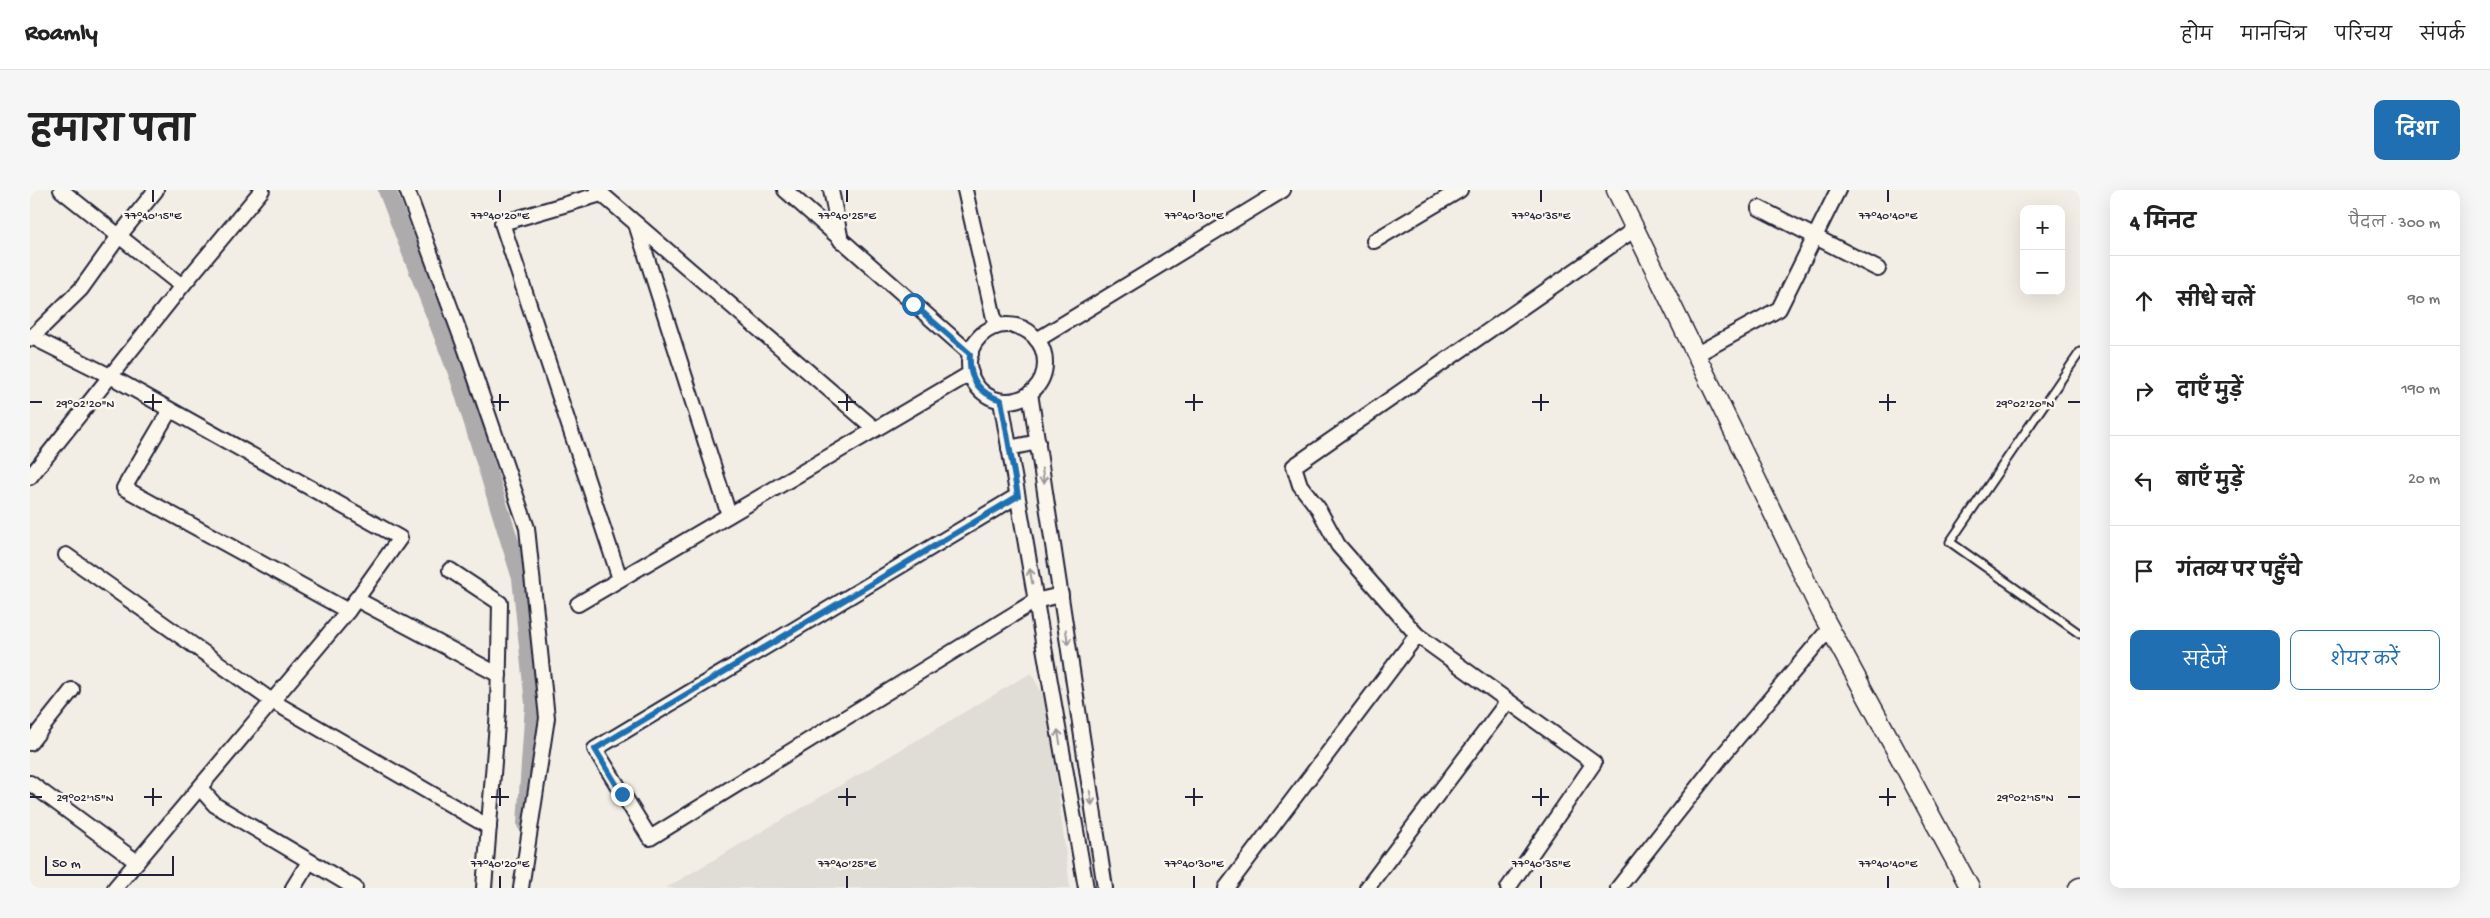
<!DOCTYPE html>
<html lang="hi">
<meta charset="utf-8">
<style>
body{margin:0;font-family:"Gochi Hand","Playpen Sans Deva",sans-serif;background:#f6f6f6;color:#222}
.controls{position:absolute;right:15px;top:15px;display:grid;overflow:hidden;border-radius:10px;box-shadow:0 5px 20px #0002}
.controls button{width:45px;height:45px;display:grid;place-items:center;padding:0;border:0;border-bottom:1px solid #e0e0e0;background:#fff;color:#222;font:25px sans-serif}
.scale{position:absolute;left:15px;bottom:12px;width:129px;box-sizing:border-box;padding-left:5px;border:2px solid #22223b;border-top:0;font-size:14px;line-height:18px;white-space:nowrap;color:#22223b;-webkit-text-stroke:4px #fbf7ec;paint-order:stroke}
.stop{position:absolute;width:15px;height:15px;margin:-11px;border:4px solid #1f6fb2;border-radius:50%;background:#fff}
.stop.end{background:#1f6fb2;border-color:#fff;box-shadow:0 1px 5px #0008}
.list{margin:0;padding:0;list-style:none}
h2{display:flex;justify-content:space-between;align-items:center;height:65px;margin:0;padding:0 20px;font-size:21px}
h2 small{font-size:16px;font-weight:400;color:#767676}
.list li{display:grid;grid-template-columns:32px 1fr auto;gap:15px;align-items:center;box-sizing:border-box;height:90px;padding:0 20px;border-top:1px solid #e0e0e0}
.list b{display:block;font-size:19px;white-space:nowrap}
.list em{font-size:16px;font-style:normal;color:#767676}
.actions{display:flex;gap:10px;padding:15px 20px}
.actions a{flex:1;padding:11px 0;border:1px solid #1f6fb2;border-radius:10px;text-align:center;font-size:18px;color:#1f6fb2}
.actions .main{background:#1f6fb2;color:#fff}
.icon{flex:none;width:28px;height:28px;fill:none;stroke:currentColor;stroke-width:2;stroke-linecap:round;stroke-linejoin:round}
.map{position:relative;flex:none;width:2050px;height:698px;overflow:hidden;border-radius:10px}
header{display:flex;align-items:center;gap:30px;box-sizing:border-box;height:70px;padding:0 25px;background:#fff;border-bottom:1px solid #e0e0e0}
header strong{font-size:24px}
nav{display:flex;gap:28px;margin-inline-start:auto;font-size:18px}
.intro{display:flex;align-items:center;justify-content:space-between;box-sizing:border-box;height:120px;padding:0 30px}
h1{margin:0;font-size:35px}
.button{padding:12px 22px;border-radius:10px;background:#1f6fb2;color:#fff;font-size:18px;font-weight:700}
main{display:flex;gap:30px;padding:0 30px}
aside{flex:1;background:#fff;border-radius:10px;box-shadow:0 5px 20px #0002}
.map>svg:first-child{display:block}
.built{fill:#e0dcd6}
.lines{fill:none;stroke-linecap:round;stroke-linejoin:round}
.canal{stroke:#aeabad;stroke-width:18}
.service-casing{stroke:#22223b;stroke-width:11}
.minor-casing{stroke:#22223b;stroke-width:18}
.tertiary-casing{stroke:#22223b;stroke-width:21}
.service{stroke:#fbf7ec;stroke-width:7}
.minor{stroke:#fbf7ec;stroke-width:14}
.tertiary{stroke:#fbf7ec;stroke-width:18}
.oneway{stroke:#99979c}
.route{stroke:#1f6fb2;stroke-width:6}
.ticks{fill:none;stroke:#22223b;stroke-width:2}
.ticks-label{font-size:12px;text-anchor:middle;fill:#22223b;stroke:#fbf7ec;stroke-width:5;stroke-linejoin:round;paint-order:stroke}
</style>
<header>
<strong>Roamly</strong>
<nav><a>होम</a><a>मानचित्र</a><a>परिचय</a><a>संपर्क</a></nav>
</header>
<div class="intro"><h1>हमारा पता</h1><a class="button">दिशा</a></div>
<main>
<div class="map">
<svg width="2050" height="698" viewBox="0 0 2050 698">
<rect width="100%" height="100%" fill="#f2eee5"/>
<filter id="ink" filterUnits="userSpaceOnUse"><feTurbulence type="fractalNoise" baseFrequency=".02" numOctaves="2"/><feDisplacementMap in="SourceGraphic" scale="10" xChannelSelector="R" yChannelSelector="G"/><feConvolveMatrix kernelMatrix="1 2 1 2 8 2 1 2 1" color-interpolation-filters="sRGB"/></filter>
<g filter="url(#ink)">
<path class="built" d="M1001,483L1017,512L1040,698H636Z"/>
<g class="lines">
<path class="canal" d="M357,0L429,188L491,388L504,514L496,634"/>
<g class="service-casing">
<path id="service" d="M2050,162L1920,352L2050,444"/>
</g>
<g class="minor-casing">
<g id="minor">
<path d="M31,0L152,96"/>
<path d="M377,0L436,160L497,338L517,528L491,698"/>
<path d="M567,0L845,239"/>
<path d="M755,0L941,164"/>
<path d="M801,0L811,51"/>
<path d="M935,0L966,137"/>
<path d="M571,4L472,33L590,389"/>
<path d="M1729,18L1848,79"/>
<path d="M606,34L699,325"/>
<path d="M1344,51L1430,0"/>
<circle cx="977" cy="173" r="38"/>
<path d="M0,146L80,186L370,348L318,421L94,298L140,220"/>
<path d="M0,149L51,99L89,46L126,0"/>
<path d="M1007,150L1253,0"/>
<path d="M1667,164L1749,119L1808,0"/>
<path d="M1000,203L1075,698"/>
<path d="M971,211L1056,698"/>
<path d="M979,258L1008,252"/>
<path d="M0,287L152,96L232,0"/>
<path d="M987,306L565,559L620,648L1005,411L1031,405"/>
<path d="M36,365L242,511L459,637"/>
<path d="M420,380L470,413L468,521L454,698"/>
<path d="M326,409L469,485"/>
<path d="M548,414L941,183"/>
<path d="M0,553L42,500"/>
<path d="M0,593L107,672"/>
<path d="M170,598L185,615L325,698"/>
<path d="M85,698L318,421"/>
<path d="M263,698L279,672"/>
<path d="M1196,698L1387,445"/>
<path d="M1337,698L1478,511"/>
<path d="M1478,698L1564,573L1387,445L1308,355L1288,318L1270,295L1264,276L1605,39"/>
<path d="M1588,698L1692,566L1800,438"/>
</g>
</g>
<g class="tertiary-casing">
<g id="tertiary">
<path d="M1586,0L1791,422L1940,698"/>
<path d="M2048,698L2050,697"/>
</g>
</g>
<use href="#service" class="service"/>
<use href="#minor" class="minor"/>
<use href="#tertiary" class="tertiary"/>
</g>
<defs><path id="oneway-shaft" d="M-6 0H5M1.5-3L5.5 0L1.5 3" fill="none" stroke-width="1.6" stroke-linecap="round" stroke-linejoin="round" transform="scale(1.25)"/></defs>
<g class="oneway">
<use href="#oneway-shaft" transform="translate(1013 286) rotate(81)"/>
<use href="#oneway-shaft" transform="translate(1001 386) rotate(-100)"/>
<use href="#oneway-shaft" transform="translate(1037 447) rotate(81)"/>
<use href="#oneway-shaft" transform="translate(1029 547) rotate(-100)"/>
<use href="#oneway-shaft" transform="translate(1061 608) rotate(81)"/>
</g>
</g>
<g class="lines" filter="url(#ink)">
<path class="route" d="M592,604L565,559L988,306L971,210C948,203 938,188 940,164L883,114"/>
</g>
<path class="ticks" d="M123,0V12M470,0V12M817,0V12M1164,0V12M1511,0V12M1858,0V12M123,204V221M470,204V221M817,204V221M1164,204V221M1511,204V221M1858,204V221M0,212H12M114,212H132M461,212H479M808,212H826M1155,212H1173M1502,212H1519M1849,212H1866M2038,212H2050M123,598V616M470,598V616M817,598V616M1164,598V616M1511,598V616M1858,598V616M0,607H12M114,607H132M461,607H479M808,607H826M1155,607H1173M1502,607H1519M1849,607H1866M2038,607H2050M470,686V698M817,686V698M1164,686V698M1511,686V698M1858,686V698"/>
<g class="ticks-label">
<text x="123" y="29">77°40'15"E</text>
<text x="470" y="29">77°40'20"E</text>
<text x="817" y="29">77°40'25"E</text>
<text x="1164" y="29">77°40'30"E</text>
<text x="1511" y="29">77°40'35"E</text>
<text x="1858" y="29">77°40'40"E</text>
<text x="55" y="217">29°02'20"N</text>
<text x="1995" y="217">29°02'20"N</text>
<text x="55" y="611">29°02'15"N</text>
<text x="1995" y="611">29°02'15"N</text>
<text x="470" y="677">77°40'20"E</text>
<text x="817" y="677">77°40'25"E</text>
<text x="1164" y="677">77°40'30"E</text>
<text x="1511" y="677">77°40'35"E</text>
<text x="1858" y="677">77°40'40"E</text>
</g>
</svg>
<div class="controls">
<button>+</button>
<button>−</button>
</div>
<div class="scale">50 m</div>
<div class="stop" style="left:883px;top:114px"></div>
<div class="stop end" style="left:592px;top:604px"></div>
</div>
<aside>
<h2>4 मिनट<small>पैदल · 300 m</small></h2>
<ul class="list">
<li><svg class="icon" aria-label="ahead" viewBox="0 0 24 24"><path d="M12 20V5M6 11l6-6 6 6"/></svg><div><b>सीधे चलें</b></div><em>90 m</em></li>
<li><svg class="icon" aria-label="right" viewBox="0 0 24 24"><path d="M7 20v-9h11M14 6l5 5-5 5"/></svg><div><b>दाएँ मुड़ें</b></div><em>190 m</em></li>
<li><svg class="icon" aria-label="left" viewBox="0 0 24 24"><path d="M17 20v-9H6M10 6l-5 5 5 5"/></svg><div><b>बाएँ मुड़ें</b></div><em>20 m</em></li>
<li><svg class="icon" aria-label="arrive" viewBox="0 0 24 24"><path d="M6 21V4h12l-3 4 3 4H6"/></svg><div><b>गंतव्य पर पहुँचे</b></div></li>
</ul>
<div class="actions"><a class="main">सहेजें</a><a>शेयर करें</a></div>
</aside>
</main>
